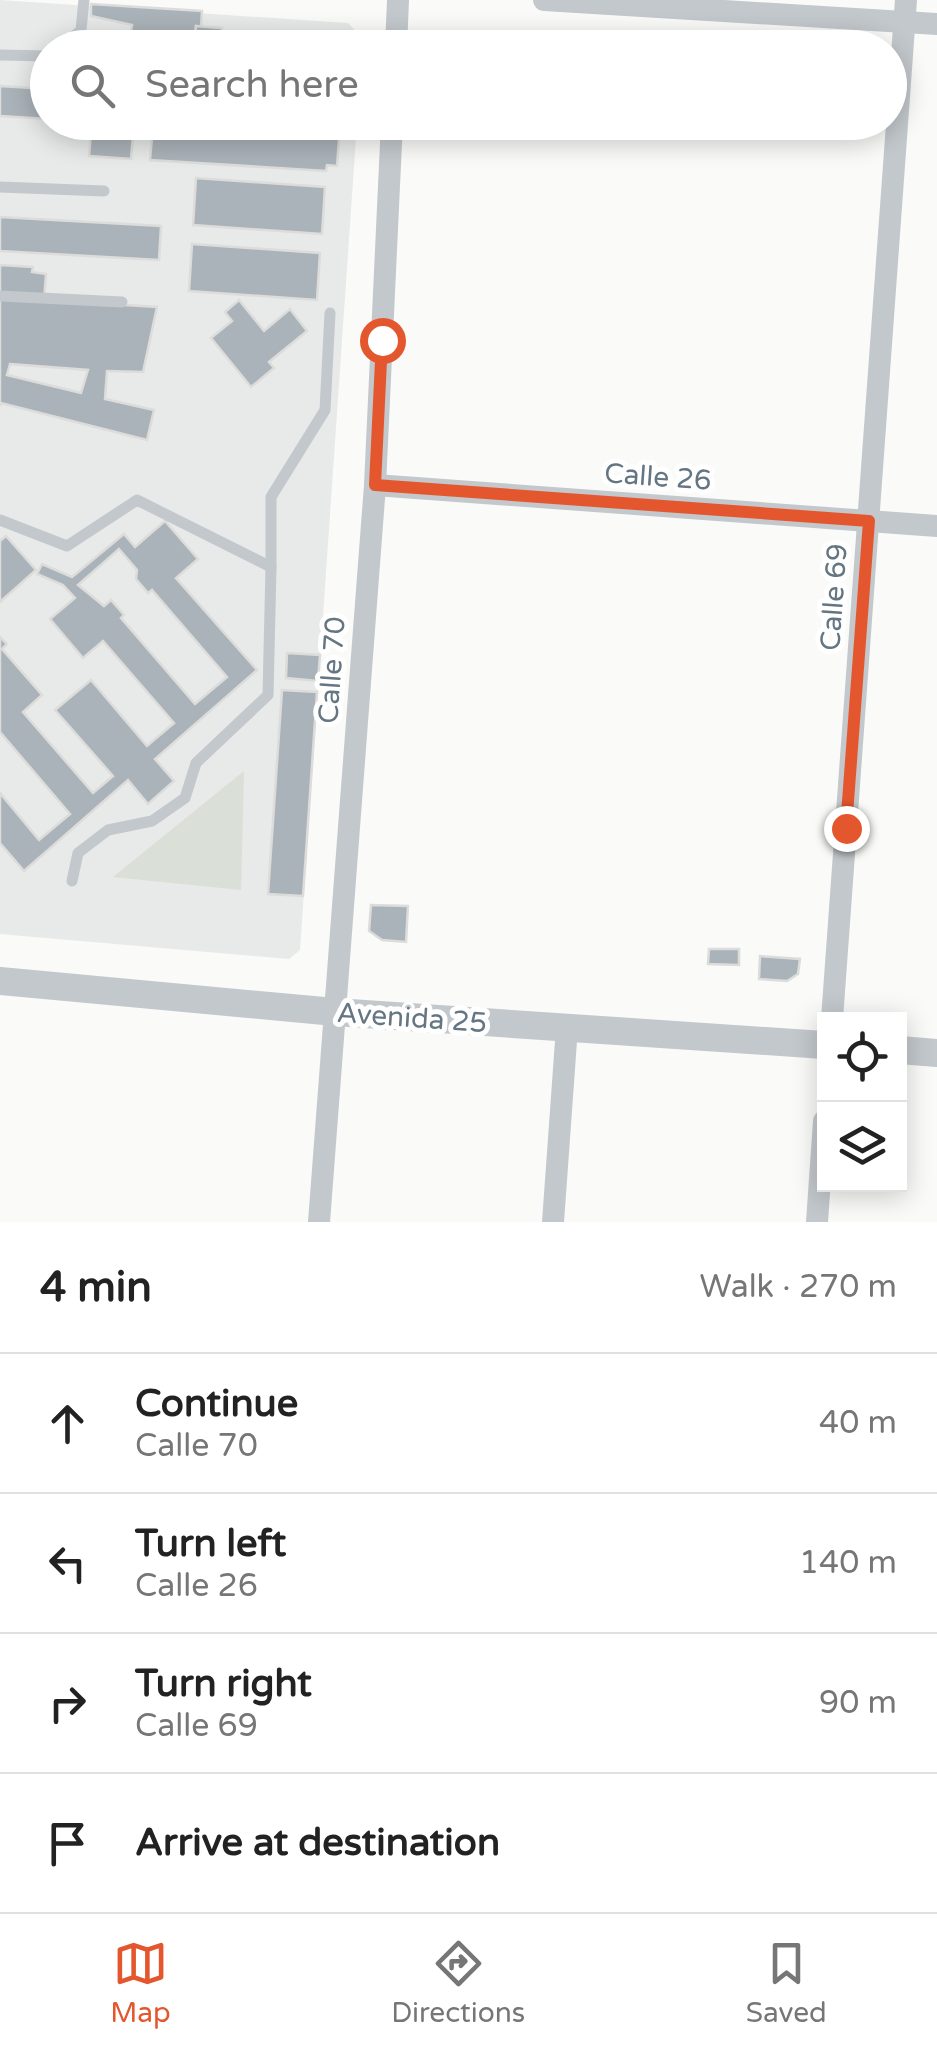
<!DOCTYPE html>
<meta charset="utf-8">
<style>
body{margin:0;font-family:"Varela Round",sans-serif;background:#f2f2f2;color:#222}
.controls{position:absolute;right:30px;bottom:30px;display:grid;overflow:hidden;border-radius:0px;box-shadow:0 5px 25px #0003}
.controls button{width:90px;height:90px;display:grid;place-items:center;padding:0;border:0;border-bottom:2px solid #e0e0e0;background:#fff;color:#222;font:50px sans-serif}
.stop{position:absolute;width:30px;height:30px;margin:-22px;border:8px solid #e4572e;border-radius:50%;background:#fff}
.stop.end{background:#e4572e;border-color:#fff;box-shadow:0 2px 10px #0008}
.list{margin:0;padding:0;list-style:none}
h2{display:flex;justify-content:space-between;align-items:center;height:130px;margin:0;padding:0 40px;font-size:42px}
h2 small{font-size:32px;font-weight:400;color:#767676}
.list li{display:grid;grid-template-columns:65px 1fr auto;gap:30px;align-items:center;box-sizing:border-box;height:140px;padding:0 40px;border-top:2px solid #e0e0e0}
.list b{display:block;font-size:38px;white-space:nowrap}
.list p{margin:0;font-size:32px;white-space:nowrap;color:#767676}
.list em{font-size:32px;font-style:normal;color:#767676}
.icon{flex:none;width:55px;height:55px;fill:none;stroke:currentColor;stroke-width:2;stroke-linecap:round;stroke-linejoin:round}
.map{position:relative;flex:none;width:937px;height:1222px;overflow:hidden}
.search{position:absolute;background:#fff;box-shadow:0 5px 25px #0003;left:30px;right:30px;top:30px;height:110px;display:flex;align-items:center;gap:25px;box-sizing:border-box;padding:0 35px;border-radius:55px;color:#767676;font-size:38px}
.sheet{height:690px;background:#fff}
nav{display:flex;justify-content:space-around;align-items:center;box-sizing:border-box;height:140px;border-top:2px solid #e0e0e0;background:#fff;font-size:28px;color:#767676}
nav a{display:grid;justify-items:center;gap:5px}
nav .on{color:#e4572e}
.map>svg:first-child{display:block}
.built{fill:#e8e9e9}
.green{fill:#dadfd7}
.building{fill:#aab3b9;stroke:#dcdcda;stroke-width:2.5;fill-rule:evenodd}
.lines{fill:none;stroke-linecap:round;stroke-linejoin:round}
.service{stroke:#c3c8cc;stroke-width:11}
.minor{stroke:#c3c8cc;stroke-width:22}
.tertiary{stroke:#c3c8cc;stroke-width:28}
.route{stroke:#e4572e;stroke-width:12}
.labels{text-anchor:middle;stroke-width:10;stroke-linejoin:round;paint-order:stroke}
.street-label{font-size:28px;fill:#657683;stroke:#fff}
</style>
<div class="map">
<svg width="937" height="1222" viewBox="0 0 937 1222">
<rect width="100%" height="100%" fill="#fafaf8"/>
<path class="built" d="M0,0L348,23L362,38V48H48V122L357,123L300,950L289,959L0,934Z"/>
<path class="green" d="M244,771L241,890L113,877Z"/>
<g class="building">
<path d="M91,4L202,11L201,27L196,26L195,40L186,39V48H161V38L130,36L132,25L91,16Z"/>
<path d="M196,26L222,28L221,42L240,43V48H194Z"/>
<path d="M294,33L315,34V48H275L293,47Z"/>
<path d="M0,86L48,89V119L0,116Z"/>
<path d="M92,122H134L131,159L89,156Z"/>
<path d="M152,122H329V128H340L337,166L327,165L326,171L150,160L152,137L144,136L145,127H152Z"/>
<path d="M196,178L325,187L322,234L193,225Z"/>
<path d="M0,217L161,226L159,260L0,251Z"/>
<path d="M192,244L320,253L317,300L189,291Z"/>
<path d="M0,265L33,267L32,272L46,274L44,300L157,307L143,372L107,371L105,399L154,410L147,440L1,403L0,406ZM10,364L88,370L81,393L7,375Z"/>
<path d="M239,300L264,331L290,309L307,331L269,362L274,368L251,387L211,338L232,321L225,312Z"/>
<path d="M165,521L198,559L176,578L257,670L155,759L174,781L148,804L128,780L24,871L0,843V793L39,840L70,814L0,732V637L7,644L2,649L42,695L23,712L93,793L113,776L55,710L91,680L147,746L174,723L103,641L83,658L50,619L75,598L63,585L37,574L42,564L72,577L124,534L135,547ZM119,549L137,570L136,579L148,593L152,590L227,677L195,704L121,618L124,615L111,600L104,606L78,585Z"/>
<path d="M6,536L36,570L0,602V541Z"/>
<path d="M287,653L320,655L318,681L286,678Z"/>
<path d="M282,690L317,692L303,896L268,894Z"/>
<path d="M371,905L408,906L406,942L382,940L369,931Z"/>
<path d="M709,949H739V965L708,964Z"/>
<path d="M760,956L800,959L798,974L787,981L759,979Z"/>
</g>
<g class="lines">
<g class="service">
<path d="M61,48L81,30L84,0"/>
<path d="M0,55L48,56"/>
<path d="M0,187L104,191"/>
<path d="M0,296L122,302"/>
<path d="M0,520L67,546L137,500L271,567L268,695L196,763L185,798L152,821L108,830L78,853L72,881"/>
<path d="M271,567V497L325,410L330,313"/>
</g>
<g class="minor">
<path d="M544,0L937,24"/>
<path d="M396,48L398,0"/>
<path d="M375,485L937,526"/>
<path d="M832,1019L906,0"/>
<path d="M319,1222L375,485L392,122"/>
<path d="M553,1222L567,1027"/>
<path d="M817,1222L824,1121"/>
</g>
<g class="tertiary">
<path d="M0,981L335,1012L824,1045"/>
<path d="M900,1050L937,1053"/>
</g>
</g>
<g class="lines">
<path class="route" d="M382,340L375,485L869,521L846,828"/>
</g>
<g class="labels">
<g class="street-label">
<text transform="translate(658 476) rotate(4)" y="10">Calle 26</text>
<text transform="translate(833 597) rotate(-86)" y="10">Calle 69</text>
<text transform="translate(331 670) rotate(-86)" y="10">Calle 70</text>
<text transform="translate(412 1017) rotate(4)" y="10">Avenida 25</text>
</g>
</g>
</svg>
<div class="controls">
<button><svg class="icon" aria-label="locate" viewBox="0 0 24 24"><circle cx="12" cy="12" r="6"/><path d="M12 2v4M12 18v4M2 12h4M18 12h4"/></svg></button>
<button><svg class="icon" aria-label="layers" viewBox="0 0 24 24"><path d="M12 4l9 5-9 5-9-5zM3 14l9 5 9-5"/></svg></button>
</div>
<div class="stop" style="left:382px;top:340px"></div>
<div class="stop end" style="left:846px;top:828px"></div>
<div class="search"><svg class="icon" aria-label="search" viewBox="0 0 24 24"><circle cx="10" cy="10" r="6"/><path d="M15 15l6 6"/></svg>Search here</div>
</div>
<section class="sheet">
<h2>4 min<small>Walk · 270 m</small></h2>
<ul class="list">
<li><svg class="icon" aria-label="ahead" viewBox="0 0 24 24"><path d="M12 20V5M6 11l6-6 6 6"/></svg><div><b>Continue</b><p>Calle 70</p></div><em>40 m</em></li>
<li><svg class="icon" aria-label="left" viewBox="0 0 24 24"><path d="M17 20v-9H6M10 6l-5 5 5 5"/></svg><div><b>Turn left</b><p>Calle 26</p></div><em>140 m</em></li>
<li><svg class="icon" aria-label="right" viewBox="0 0 24 24"><path d="M7 20v-9h11M14 6l5 5-5 5"/></svg><div><b>Turn right</b><p>Calle 69</p></div><em>90 m</em></li>
<li><svg class="icon" aria-label="arrive" viewBox="0 0 24 24"><path d="M6 21V4h12l-3 4 3 4H6"/></svg><div><b>Arrive at destination</b></div></li>
</ul>
</section>
<nav>
<a class="on"><svg class="icon" aria-label="map" viewBox="0 0 24 24"><path d="M3 6l6-2 6 2 6-2v14l-6 2-6-2-6 2zM9 4v14M15 6v14"/></svg>Map</a>
<a><svg class="icon" aria-label="directions" viewBox="0 0 24 24"><path d="M12 3l9 9-9 9-9-9zM9 14v-3h6M13 9l2 2-2 2"/></svg>Directions</a>
<a><svg class="icon" aria-label="saved" viewBox="0 0 24 24"><path d="M7 4h10v16l-5-4-5 4z"/></svg>Saved</a>
</nav>
